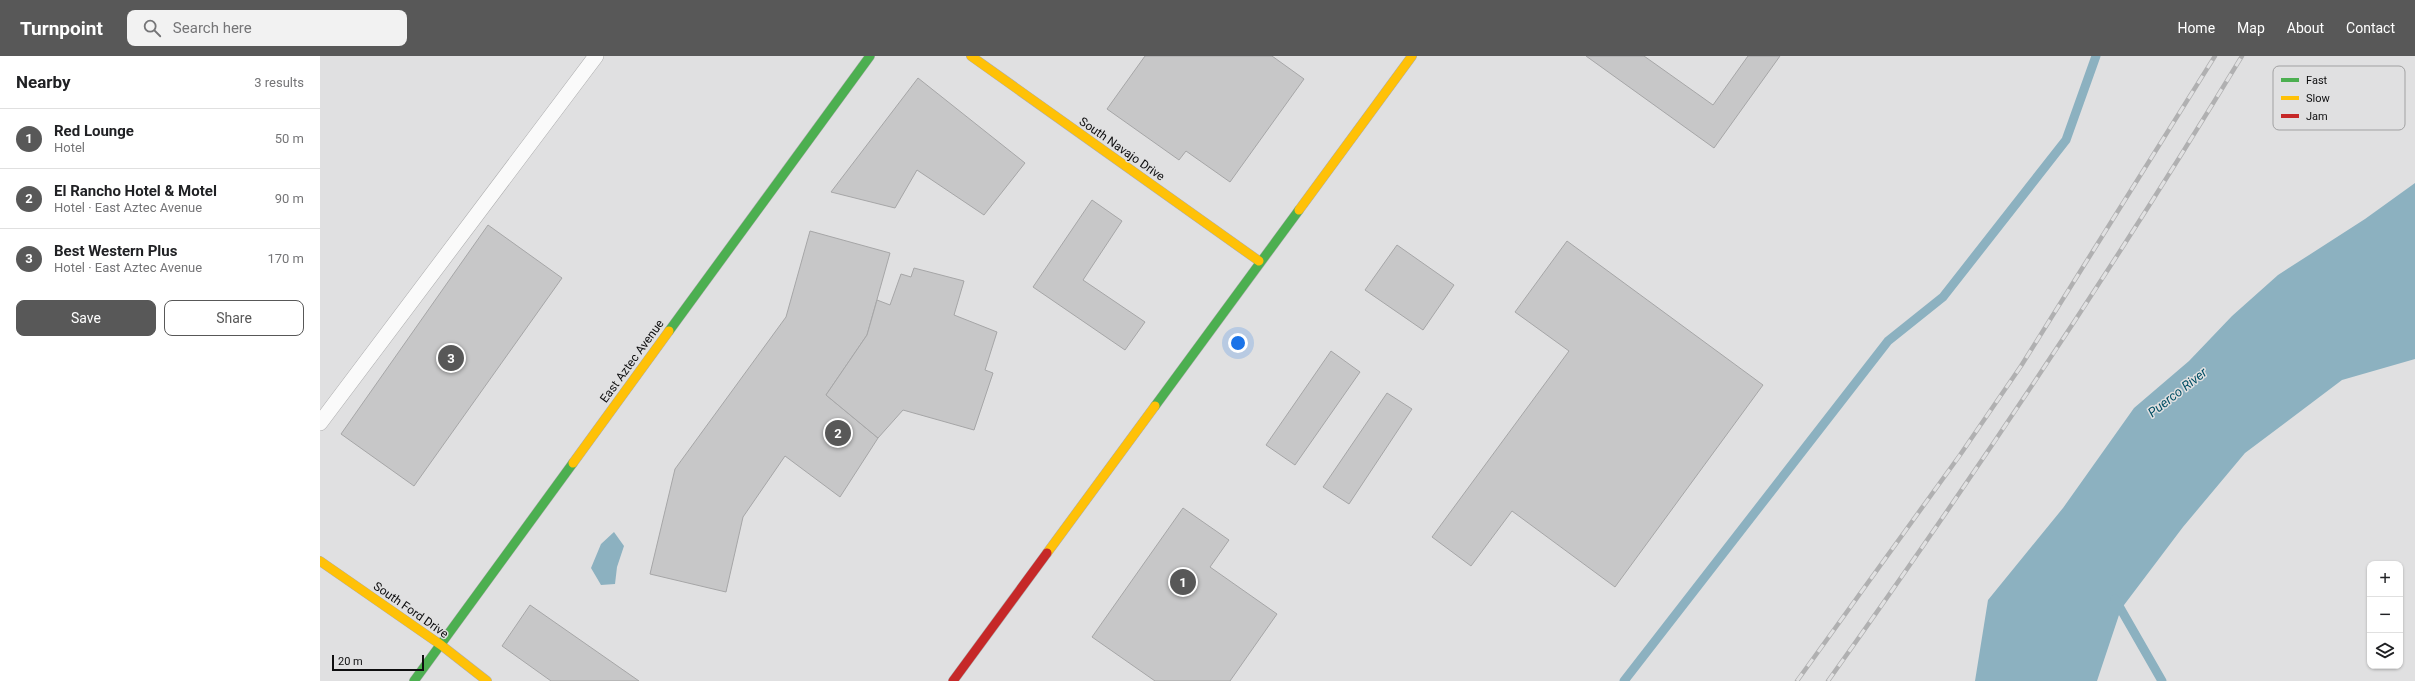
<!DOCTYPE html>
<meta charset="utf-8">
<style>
body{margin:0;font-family:Roboto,sans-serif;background:#f2f2f2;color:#202124}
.controls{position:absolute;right:12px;bottom:12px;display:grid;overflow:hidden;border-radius:8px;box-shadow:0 1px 3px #0004}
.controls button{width:36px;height:36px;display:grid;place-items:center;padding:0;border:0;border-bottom:1px solid #e0e0e0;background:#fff;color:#202124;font:20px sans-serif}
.scale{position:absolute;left:12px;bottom:10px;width:92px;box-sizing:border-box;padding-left:4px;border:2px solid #0e0e0f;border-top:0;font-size:11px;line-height:14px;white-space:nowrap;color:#0e0e0f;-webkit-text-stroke:3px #e0e0e1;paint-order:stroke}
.you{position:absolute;left:918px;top:287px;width:14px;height:14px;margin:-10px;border:3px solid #fff;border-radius:50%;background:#1a73e8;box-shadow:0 0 0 6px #1a73e833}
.badge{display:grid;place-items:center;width:26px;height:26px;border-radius:50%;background:#585858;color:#fff;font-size:13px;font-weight:700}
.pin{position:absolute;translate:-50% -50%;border:2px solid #fff;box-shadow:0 1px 4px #0006}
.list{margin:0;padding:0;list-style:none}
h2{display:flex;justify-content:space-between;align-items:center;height:52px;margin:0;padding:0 16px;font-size:17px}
h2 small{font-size:13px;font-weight:400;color:#757577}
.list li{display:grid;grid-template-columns:26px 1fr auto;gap:12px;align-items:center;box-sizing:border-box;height:60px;padding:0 16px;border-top:1px solid #e0e0e0}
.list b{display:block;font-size:15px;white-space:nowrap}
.list p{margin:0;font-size:13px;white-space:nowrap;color:#757577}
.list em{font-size:13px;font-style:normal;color:#757577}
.actions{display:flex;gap:8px;padding:12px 16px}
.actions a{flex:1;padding:9px 0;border:1px solid #585858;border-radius:8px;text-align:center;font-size:14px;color:#585858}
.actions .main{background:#585858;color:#fff}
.icon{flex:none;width:22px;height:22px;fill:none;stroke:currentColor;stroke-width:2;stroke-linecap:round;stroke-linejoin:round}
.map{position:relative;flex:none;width:2095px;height:625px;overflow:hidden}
header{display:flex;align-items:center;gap:24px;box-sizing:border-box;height:56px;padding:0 20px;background:#585858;color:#fff}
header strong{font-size:19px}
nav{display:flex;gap:22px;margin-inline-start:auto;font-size:14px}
.search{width:280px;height:36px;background:#f2f2f2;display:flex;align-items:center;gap:10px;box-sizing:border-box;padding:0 14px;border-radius:8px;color:#757577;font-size:15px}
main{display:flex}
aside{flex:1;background:#fff}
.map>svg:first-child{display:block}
.water{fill:#8cb1c0}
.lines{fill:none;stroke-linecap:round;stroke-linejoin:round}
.stream{stroke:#8cb1c0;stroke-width:9}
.building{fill:#c7c7c8;stroke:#a6a6a7}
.lane-casing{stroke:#acacad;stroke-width:16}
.fast-casing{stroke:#acacad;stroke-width:10}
.slow-casing{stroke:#acacad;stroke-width:10}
.jam-casing{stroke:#acacad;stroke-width:10}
.lane{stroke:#fafafa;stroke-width:15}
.fast{stroke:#4caf50;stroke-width:9}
.slow{stroke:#ffc107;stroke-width:9}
.jam{stroke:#c62828;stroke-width:9}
.rail-casing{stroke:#b0b0b1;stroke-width:4.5}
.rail{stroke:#e0e0e1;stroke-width:3;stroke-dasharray:9;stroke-linecap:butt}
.labels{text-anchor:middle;stroke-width:3;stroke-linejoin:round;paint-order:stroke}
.street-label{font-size:12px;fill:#0e0e0f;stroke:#e0e0e1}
.water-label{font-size:13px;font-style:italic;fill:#004e64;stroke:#e0e0e1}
.key{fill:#e0e0e1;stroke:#a1a1a2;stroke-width:1}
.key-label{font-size:11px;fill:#0e0e0f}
</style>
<header>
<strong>Turnpoint</strong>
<div class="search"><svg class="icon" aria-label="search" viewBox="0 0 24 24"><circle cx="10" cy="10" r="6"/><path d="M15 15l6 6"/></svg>Search here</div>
<nav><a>Home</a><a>Map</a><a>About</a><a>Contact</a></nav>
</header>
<main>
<aside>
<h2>Nearby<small>3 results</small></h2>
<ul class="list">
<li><span class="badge">1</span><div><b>Red Lounge</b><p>Hotel</p></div><em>50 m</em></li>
<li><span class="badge">2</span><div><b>El Rancho Hotel &amp; Motel</b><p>Hotel · East Aztec Avenue</p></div><em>90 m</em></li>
<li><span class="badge">3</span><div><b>Best Western Plus</b><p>Hotel · East Aztec Avenue</p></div><em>170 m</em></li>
</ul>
<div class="actions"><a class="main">Save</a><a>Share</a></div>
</aside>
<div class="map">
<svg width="2095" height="625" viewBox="0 0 2095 625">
<rect width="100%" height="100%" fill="#e0e0e1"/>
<g class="water">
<path d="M2095,127V303L2022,324L1925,397L1863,471L1801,553L1777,625H1655L1668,544L1743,452L1814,352L1869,305L1912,260L1958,219L2045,163Z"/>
<path d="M294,476L304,490L297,511L295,528L281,529L271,512L281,488Z"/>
</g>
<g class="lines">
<g class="stream">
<path d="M1795,543L1842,625"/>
<path d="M1304,625L1568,285L1623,241L1746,84L1776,0"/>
</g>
</g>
<g class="building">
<path d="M825,0H952L984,23L910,126L866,95L859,104L787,53Z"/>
<path d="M1266,0H1324L1393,49L1428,0H1460L1394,92Z"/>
<path d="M598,22L705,107L664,159L597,114L575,152L511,136Z"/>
<path d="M772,144L802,165L763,224L825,266L805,294L713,231Z"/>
<path d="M168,169L242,222L94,430L21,378Z"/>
<path d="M490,175L570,197L547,279L506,339L558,382L520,441L465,400L423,461L406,536L330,518L355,413L466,261Z"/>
<path d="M1247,185L1443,329L1295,531L1192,455L1151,510L1112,481L1249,295L1195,256Z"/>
<path d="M1077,189L1134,229L1103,274L1045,234Z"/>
<path d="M594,212L644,225L634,259L677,276L665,314L673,317L654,374L583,354L558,382L506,339L547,279L557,244L570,249L581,218L591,221Z"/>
<path d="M1011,295L1040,316L975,409L946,389Z"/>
<path d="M1067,337L1092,353L1029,448L1003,431Z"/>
<path d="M863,452L909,484L890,511L957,558L910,625H835L772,581Z"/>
<path d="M210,549L319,625H231L182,590Z"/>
</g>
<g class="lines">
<g class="lane-casing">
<path id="lane" d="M0,367L276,0"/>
</g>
<g class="fast-casing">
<g id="fast">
<path d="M349,275L550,0"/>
<path d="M835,350L979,154"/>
<path d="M94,625L253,407"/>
</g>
</g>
<g class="slow-casing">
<g id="slow">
<path d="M651,0L939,205"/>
<path d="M979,154L1092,0"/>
<path d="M253,407L349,275"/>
<path d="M727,497L835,350"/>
<path d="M0,505L121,589L167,625"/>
</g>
</g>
<g class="jam-casing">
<path id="jam" d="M633,625L727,497"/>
</g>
<use href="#lane" class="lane"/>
<use href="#fast" class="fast"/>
<use href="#slow" class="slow"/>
<use href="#jam" class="jam"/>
<g class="rail-casing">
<g id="rail">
<path d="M1477,625L1640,399L1701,310L1895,0"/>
<path d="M1508,625C1653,422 1792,214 1922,0"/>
</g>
</g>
<use href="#rail" class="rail"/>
</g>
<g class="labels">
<g class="street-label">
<text transform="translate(802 93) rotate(35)" y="4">South Navajo Drive</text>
<text transform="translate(312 305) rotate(-54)" y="4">East Aztec Avenue</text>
<text transform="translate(91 554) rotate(35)" y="4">South Ford Drive</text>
</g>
<g class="water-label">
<text transform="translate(1857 336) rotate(-38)" y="5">Puerco River</text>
</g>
</g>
<rect x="1953" y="10" width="132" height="64" rx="6" class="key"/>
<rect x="1961" y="22" width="18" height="4" fill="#4caf50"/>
<rect x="1961" y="40" width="18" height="4" fill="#ffc107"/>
<rect x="1961" y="58" width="18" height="4" fill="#c62828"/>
<g class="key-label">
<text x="1986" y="28">Fast</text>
<text x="1986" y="46">Slow</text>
<text x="1986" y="64">Jam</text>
</g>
</svg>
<div class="controls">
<button>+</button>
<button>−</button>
<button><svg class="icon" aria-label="layers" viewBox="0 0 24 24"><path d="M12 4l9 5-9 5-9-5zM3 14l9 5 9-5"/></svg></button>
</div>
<div class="scale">20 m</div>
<div class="you"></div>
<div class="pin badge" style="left:863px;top:526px">1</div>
<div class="pin badge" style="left:518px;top:377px">2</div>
<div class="pin badge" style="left:131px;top:302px">3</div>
</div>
</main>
